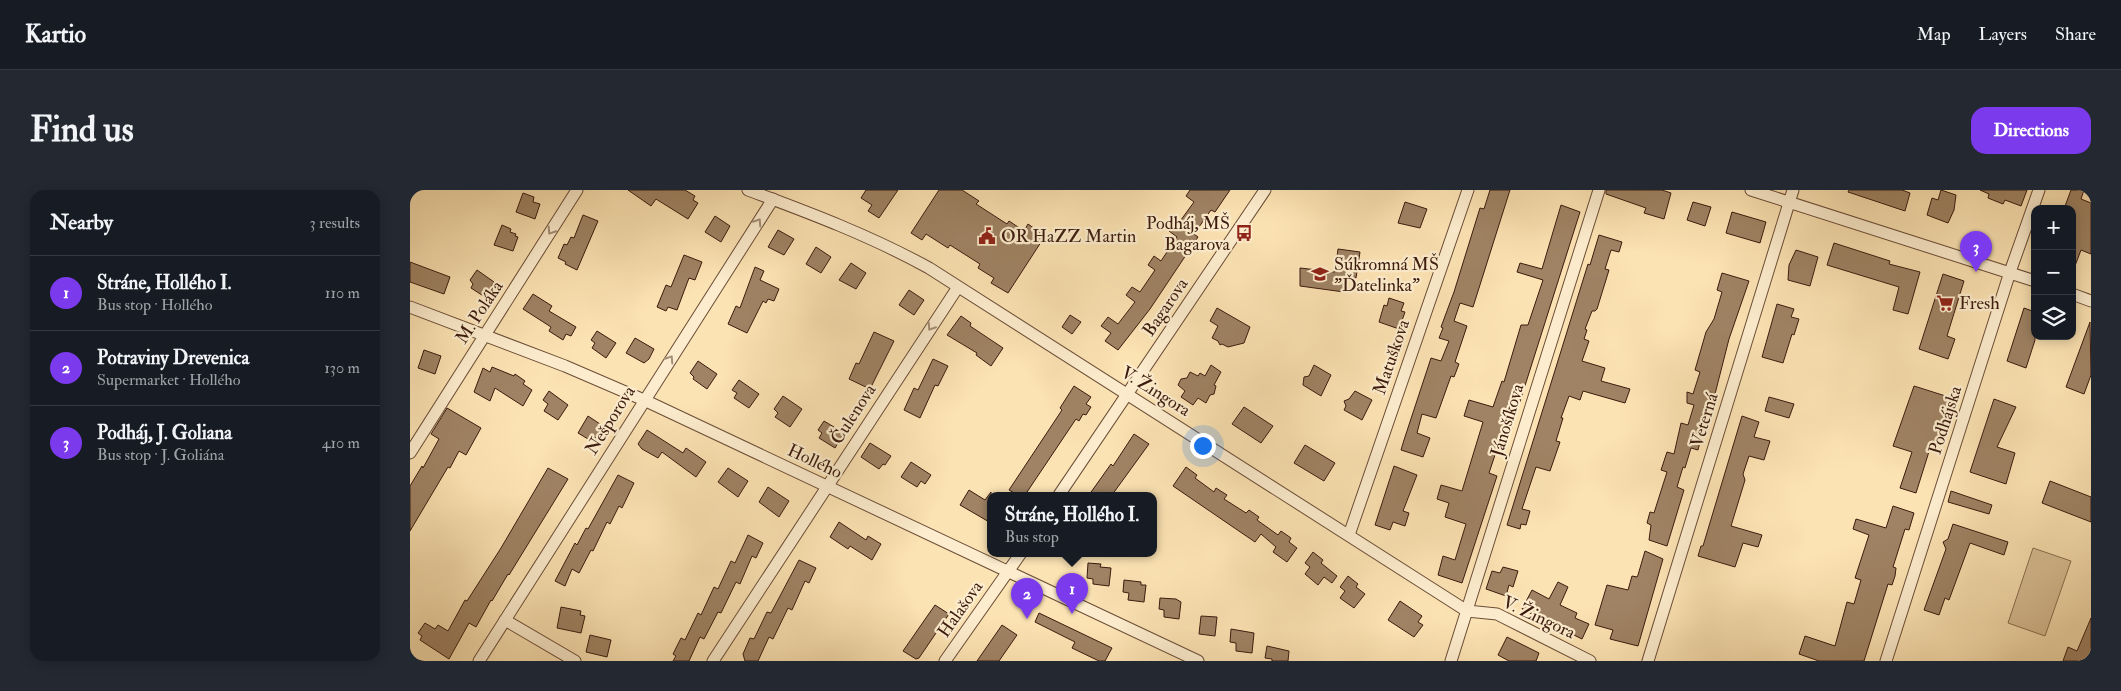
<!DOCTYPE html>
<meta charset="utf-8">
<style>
body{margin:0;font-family:"IM FELL Double Pica",serif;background:#242831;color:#f1f3f6}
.controls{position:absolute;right:15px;top:15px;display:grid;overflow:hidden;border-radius:10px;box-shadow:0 2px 12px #0003}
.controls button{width:45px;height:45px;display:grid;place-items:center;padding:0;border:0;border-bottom:1px solid #363941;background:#171b24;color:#f1f3f6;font:25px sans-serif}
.you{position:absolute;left:792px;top:255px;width:18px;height:18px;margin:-12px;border:4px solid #fff;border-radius:50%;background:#1a73e8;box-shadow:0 0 0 8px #1a73e833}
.badge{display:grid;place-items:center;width:32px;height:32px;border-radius:50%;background:#7c3aed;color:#fff;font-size:16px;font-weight:700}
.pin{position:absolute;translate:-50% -41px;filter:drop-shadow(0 1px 2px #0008)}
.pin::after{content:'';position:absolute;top:26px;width:18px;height:15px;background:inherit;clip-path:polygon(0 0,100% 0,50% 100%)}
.popup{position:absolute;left:577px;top:302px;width:170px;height:65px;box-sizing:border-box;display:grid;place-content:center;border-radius:10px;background:#171b24;filter:drop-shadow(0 1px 4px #0005);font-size:16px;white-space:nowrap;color:#9ea1a6}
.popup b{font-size:19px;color:#f1f3f6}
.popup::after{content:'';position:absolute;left:50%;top:100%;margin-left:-10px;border:10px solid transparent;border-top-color:#171b24}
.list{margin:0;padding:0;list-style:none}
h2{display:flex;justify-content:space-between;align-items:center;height:65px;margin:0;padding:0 20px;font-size:21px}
h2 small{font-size:16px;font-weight:400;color:#9ea1a6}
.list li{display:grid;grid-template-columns:32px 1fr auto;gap:15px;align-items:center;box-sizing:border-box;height:75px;padding:0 20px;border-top:1px solid #363941}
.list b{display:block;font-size:19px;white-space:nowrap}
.list p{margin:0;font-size:16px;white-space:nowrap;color:#9ea1a6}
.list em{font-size:16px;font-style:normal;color:#9ea1a6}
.icon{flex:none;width:28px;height:28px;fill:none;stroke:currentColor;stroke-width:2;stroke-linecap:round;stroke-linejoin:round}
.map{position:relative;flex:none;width:1681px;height:471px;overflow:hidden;border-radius:15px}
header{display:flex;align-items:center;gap:30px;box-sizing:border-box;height:70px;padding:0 25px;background:#171b24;border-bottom:1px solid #363941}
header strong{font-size:24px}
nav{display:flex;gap:28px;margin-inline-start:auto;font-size:18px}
.intro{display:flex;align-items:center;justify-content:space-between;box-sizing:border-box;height:120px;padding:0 30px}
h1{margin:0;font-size:35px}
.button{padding:12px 22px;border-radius:15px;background:#7c3aed;color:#fff;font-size:18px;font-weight:700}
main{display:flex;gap:30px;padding:0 30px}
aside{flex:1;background:#171b24;border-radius:15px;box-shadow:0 2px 12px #0003}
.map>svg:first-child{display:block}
.green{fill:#dbc197;stroke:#8b6e52}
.building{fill:#9f8364;stroke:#3b1b0e}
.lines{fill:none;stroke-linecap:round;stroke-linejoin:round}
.minor-casing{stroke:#6b4d37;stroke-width:13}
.minor{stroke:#fdedce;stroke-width:11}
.oneway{stroke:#a68e78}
.labels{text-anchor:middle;stroke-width:4.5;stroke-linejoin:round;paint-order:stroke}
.poi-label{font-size:18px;fill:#3b1b0e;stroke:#fdedce;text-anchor:start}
.street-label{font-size:18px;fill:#3b1b0e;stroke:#fdedce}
</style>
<header>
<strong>Kartio</strong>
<nav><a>Map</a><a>Layers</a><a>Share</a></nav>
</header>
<div class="intro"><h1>Find us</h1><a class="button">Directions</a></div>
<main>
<aside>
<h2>Nearby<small>3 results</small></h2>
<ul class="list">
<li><span class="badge">1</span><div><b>Stráne, Hollého I.</b><p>Bus stop · Hollého</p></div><em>110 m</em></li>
<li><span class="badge">2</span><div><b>Potraviny Drevenica</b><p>Supermarket · Hollého</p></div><em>130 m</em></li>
<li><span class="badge">3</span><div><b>Podháj, J. Goliana</b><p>Bus stop · J. Goliána</p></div><em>410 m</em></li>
</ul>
</aside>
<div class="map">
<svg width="1681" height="471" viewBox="0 0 1681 471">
<rect width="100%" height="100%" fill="#fce3b3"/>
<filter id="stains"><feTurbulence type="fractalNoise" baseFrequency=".004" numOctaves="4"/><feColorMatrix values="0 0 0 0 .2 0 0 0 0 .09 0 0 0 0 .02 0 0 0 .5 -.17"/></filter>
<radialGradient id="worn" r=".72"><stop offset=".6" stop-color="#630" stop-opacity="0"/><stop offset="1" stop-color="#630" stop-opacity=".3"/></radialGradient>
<path class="green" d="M1623,358L1661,371L1635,446L1598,433Z"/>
<g class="building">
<path d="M218,0H275L285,6L283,10L288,13L278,29L246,9L241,16Z"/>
<path d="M456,0H488L469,28L458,21L462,15L451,8Z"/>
<path d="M529,0H552L569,11L566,14L597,34L599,31L614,41L618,34L635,46L598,103L581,93L584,88L568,78L570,74L540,55L538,58L516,44L512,50L501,43Z"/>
<path d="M780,0H820L805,22L801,20L784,44L788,47L740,119L708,160L695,151L701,143L691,136L698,127L708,134L725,112L716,105L722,97L730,102L745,80L738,75L744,66L751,71L767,47L759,41L766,32L768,34L784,12L776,6Z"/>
<path d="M1080,0H1100L1063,117L1050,113L1044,131L1057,136L1045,172L1049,174L1044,187L1041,186L1026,228L1012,224L1007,243L1020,248L1013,267L991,260L994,250L1021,168L1031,171L1039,151L1029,148L1033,138L1031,137L1044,102L1070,18L1074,19Z"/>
<path d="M1196,0H1252L1261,3L1254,29L1234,23L1236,18L1196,4Z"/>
<path d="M1439,0H1492L1500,3L1495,21L1438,2Z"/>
<path d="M1531,0L1546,5L1544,20L1538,33L1517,25L1522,8L1528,10Z"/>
<path d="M1570,0H1617L1611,16L1595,10L1593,14L1578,8L1579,4Z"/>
<path d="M1661,0H1674L1671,9L1681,13V64L1671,60L1663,81L1662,19H1654Z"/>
<path d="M113,3L124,7L123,12L130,14L125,29L106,22Z"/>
<path d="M995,12L1017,19L1010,38L988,33Z"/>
<path d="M1283,12L1301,17L1295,36L1277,30Z"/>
<path d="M1151,15L1170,22L1100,243L1093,241L1079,283L1087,286L1052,393L1028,385L1033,366L1045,370L1056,334L1035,327L1039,313L1027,309L1031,295L1052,301L1073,232L1054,226L1059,210L1083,217L1092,191L1094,192L1111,135H1118L1133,90L1107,82L1110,73L1132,79Z"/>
<path d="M1322,22L1356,32L1350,53L1316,43Z"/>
<path d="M173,25L188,31L167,80L155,74L156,72L148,68L154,54L157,55L161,47L164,48Z"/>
<path d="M305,26L320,36L311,52L295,42Z"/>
<path d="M92,35L101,39L100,42L106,44L105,46L108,47L103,61L84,55Z"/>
<path d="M368,40L384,49L374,65L358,57Z"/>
<path d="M1189,45L1212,52L1209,62L1201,60L1195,79L1199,80L1187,119L1185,121H1182L1175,139L1177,140L1174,149L1179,151L1172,171L1195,178L1191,191L1220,199L1215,213L1173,201L1170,210L1159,206L1151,228H1153L1146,251L1150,252L1140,281L1126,277L1112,319L1120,321L1116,335L1111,334L1110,339L1097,335L1178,74L1180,75Z"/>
<path d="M1424,53L1480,71L1479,74L1510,82L1498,124L1483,120L1489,97L1417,75Z"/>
<path d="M406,57L421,67L411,83L396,74Z"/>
<path d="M928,59L950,62L946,88L937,87L934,102L890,96V78L925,82Z"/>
<path d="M1386,60L1408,67L1400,96L1378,90L1379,75Z"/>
<path d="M274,65L292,72L285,90L279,88L267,120L258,117L256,121L247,117L256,95L261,97Z"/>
<path d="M0,72L40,87L34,104L0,92Z"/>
<path d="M441,73L456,83L446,99L429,90Z"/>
<path d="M345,77L354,81L350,90L369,99L364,111L358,109L356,113L353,111L337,143L318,134L326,116L330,118Z"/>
<path d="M67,80L84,92L75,107L61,98L63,94L60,90Z"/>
<path d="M1312,83L1339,91L1319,149L1305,204L1300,202L1288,239L1293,240L1288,260L1281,258L1275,278L1273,277L1267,297L1274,300L1257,356L1239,350L1241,335L1237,333L1240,322L1244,323L1257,282L1251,280L1257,262L1264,264L1271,233L1278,235L1284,215L1277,213V202L1283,204L1290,182L1285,180L1296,142L1304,129L1312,102L1307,100Z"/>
<path d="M1533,84L1554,91L1537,146L1545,149L1538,169L1509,159Z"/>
<path d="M499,100L514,110L504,125L489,115Z"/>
<path d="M123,104L142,116L139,121L166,137L161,146L156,144L153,150L139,141L141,137L113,119Z"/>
<path d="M979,108L994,113L991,121L995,122L989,139L969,132L974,115L977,116Z"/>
<path d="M1367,114L1384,119L1381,127L1389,129L1384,145L1382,144L1373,173L1352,167Z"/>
<path d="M807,118L840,137L834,153L818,157L812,154L810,155L808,151L802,148L808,136L800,131Z"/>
<path d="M1614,118L1625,122V150L1616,178L1597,171Z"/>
<path d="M660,125L671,132L662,144L652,137Z"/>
<path d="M551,126L561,133L560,136L593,158L581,176L566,165L567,163L537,145Z"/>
<path d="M1680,132L1681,185L1674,204L1656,197Z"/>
<path d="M187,141L206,153L196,168L182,158L185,153L181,150Z"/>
<path d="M464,142L484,151L460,199L439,189L446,173L449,174Z"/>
<path d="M225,148L244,159L239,169L234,173L216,163Z"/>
<path d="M14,160L31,166L25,184L8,178Z"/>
<path d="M523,169L538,176L528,196L525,195L510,228L494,220L504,198L508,200Z"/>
<path d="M288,171L307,184L297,199L283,189L284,187L280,183Z"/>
<path d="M801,175L811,182L804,195L806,196L804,204L800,205L796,213L788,208L783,215L771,207L775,201L768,195L771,189L777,188L780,182L788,186L790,183L795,186Z"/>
<path d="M904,175L921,185L911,206L893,195L894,187L899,186Z"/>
<path d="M82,177L104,186L105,184L115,191L113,194L122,200L113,216L85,198L80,211L64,202L73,178L80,182Z"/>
<path d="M329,190L349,204L339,218L324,208L327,203L322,200Z"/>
<path d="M664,196L681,207L676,214L681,217L676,225L673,224L669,231L666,229L615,305H608L599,300L652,220L650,218Z"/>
<path d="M1504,196L1542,208L1527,254L1522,252L1506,303L1490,298L1502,262L1483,256Z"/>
<path d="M139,201L158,215L148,230L134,221L138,214L133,210Z"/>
<path d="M945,201L962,210L952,230L934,220L936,216L934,211L939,209Z"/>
<path d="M373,206L392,219L380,237L365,227L368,223L364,219Z"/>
<path d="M1359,207L1384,214L1379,228L1355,221Z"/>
<path d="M1584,209L1606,217L1587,257L1605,263L1596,294L1560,282Z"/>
<path d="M834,217L863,236L851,253L822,234Z"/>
<path d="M37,218L71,238L56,265L49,261L40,278L38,277L0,341V296L12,276L13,278L29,249L21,244Z"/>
<path d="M178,226L193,236L183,252L168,243Z"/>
<path d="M1332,226L1349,232L1344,247L1360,251L1354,270L1339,266L1333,284L1335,290L1321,336L1352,345L1348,357L1333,353L1325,377L1288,366L1291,356H1293Z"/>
<path d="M414,231L434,243L425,258L409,248L412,243L408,240Z"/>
<path d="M237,240L273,263L276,258L296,272L286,287L252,262L248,268L232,259L228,254Z"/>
<path d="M724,244L739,254L702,305H679L701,274L703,276Z"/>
<path d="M460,253L481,266L475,275L473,274L469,279L451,267Z"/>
<path d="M895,255L925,273L914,291L884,273Z"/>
<path d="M501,272L521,285L515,294L511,291L507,297L491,287Z"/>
<path d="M984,276L1007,285L993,321L999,323L995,336L983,332L980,340L965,335Z"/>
<path d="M776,277L787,285L785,288L804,302L806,298L817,305L814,309L836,323L839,320L849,327L847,330L868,345L871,341L881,348L879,352L887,358L877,372L863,362L866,357L851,344L845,352L763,296Z"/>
<path d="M138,278L158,289L99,385L98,384L82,411L81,410L66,437L59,433L39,469L10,450L12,446L8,443L15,433L25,439L28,435L38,441L55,410L57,411L91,358Z"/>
<path d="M318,278L338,291L328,307L308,292Z"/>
<path d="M208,285L224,293L212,318L209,316L200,334L197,332L183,361L181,360L169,383L162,379L155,396L145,391L165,353L167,355L176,338L178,339Z"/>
<path d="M1640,291L1681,307V332L1632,313Z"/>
<path d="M358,297L379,311L369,327L349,312Z"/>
<path d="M559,300L575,310L581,302V333L550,315Z"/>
<path d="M1541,301L1582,315L1579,324L1538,312Z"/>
<path d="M1483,316L1504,323L1499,340L1495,339L1483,377L1486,378L1485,386L1482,395L1478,394L1454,471H1409L1389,464L1395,446L1425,456L1437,412L1444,414L1451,390L1445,388L1459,345L1443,339L1446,329L1476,338Z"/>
<path d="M429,332L456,350L458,346L471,354L462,370L440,356L438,359L420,347Z"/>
<path d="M1543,334L1598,352L1594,365L1560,353L1539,410L1535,408L1529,425L1514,420L1536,359L1533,352L1538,349Z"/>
<path d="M338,345L353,353L346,368L342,366L330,394L326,392L311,423L308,422L294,449L290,447L279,471H263L266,466L263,464L271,448L275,450L288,423L291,425L304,397L308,399L321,371L325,373Z"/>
<path d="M1235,361L1253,369L1228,456L1200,449L1203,440L1185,435L1197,395L1218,400L1222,386L1227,387L1228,385Z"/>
<path d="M903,362L913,370L911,373L927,386L922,393L914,387L908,395L895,384L900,377L895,373Z"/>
<path d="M389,370L406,378L399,393L395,391L382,420L378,418L363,449L359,447L348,471H335L333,464L340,448L344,449L357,422L361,423Z"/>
<path d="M678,373L691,374L690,377L701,378L699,396L683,394V389L677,388Z"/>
<path d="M1093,377L1108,381L1103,397L1099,395L1096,406L1076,399L1082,381L1090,383Z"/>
<path d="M938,386L948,394L946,397L955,404L944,418L930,408L935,401L930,397Z"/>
<path d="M714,390L731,392V395H736L734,412L718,410L719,403L713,402Z"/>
<path d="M1148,392L1158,397L1150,415L1167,423L1165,428L1179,434L1172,449L1112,419L1122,400L1139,409Z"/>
<path d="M750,408L766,409L771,412L769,429L754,427V420L749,419Z"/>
<path d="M990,411L1012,426L1008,432L1013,435L1004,447L978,430Z"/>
<path d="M525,415L539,424L509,468L506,469L493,461Z"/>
<path d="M151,417L171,421L170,425L175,426L171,443L147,438Z"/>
<path d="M629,423L702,458L695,471H689L662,458L665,452L625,432Z"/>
<path d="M791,426L807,427L805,446L789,444Z"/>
<path d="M1681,428V471H1653L1658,457L1667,461Z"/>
<path d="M592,435L607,445L589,471H567Z"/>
<path d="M821,439L844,443L842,463L826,461V453L820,452Z"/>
<path d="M180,445L201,450L197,467L176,462Z"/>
<path d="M1097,447L1129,463L1126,471H1099L1088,465Z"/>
<path d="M857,456L879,461L878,471H862V469L855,468Z"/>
</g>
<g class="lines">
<g class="minor-casing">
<g id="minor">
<path d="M338,0C400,23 461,46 519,78L1057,421L1087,424L1180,471"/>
<path d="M1341,0L1625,91"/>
<path d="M1662,104L1681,111"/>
<path d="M0,117L155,176L234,210L788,471"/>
<path d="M0,263L167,0"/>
<path d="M649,305L855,0"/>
<path d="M939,345L1058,0"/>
<path d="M95,430L165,471"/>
<path d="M69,471L363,9"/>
<path d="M303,471L548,97"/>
<path d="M535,471L611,363"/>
<path d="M1041,471L1189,0"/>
<path d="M1238,471L1383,0"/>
<path d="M1476,471L1600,82L1629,0"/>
</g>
</g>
<use href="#minor" class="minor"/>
</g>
<defs><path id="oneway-chevron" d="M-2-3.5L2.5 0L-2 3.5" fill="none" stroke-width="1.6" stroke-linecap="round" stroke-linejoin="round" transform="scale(1.25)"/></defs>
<g class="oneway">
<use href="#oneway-chevron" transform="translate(348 32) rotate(-57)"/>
<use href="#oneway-chevron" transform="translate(141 41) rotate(123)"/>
<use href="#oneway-chevron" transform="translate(521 137) rotate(123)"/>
<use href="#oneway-chevron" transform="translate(260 169) rotate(-57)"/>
</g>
<defs>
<g id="bus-bare" transform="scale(1.35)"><path d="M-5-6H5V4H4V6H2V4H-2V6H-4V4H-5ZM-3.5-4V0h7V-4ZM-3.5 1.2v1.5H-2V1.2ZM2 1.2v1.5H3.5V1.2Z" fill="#8f2418" stroke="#fdedce" stroke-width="2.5" paint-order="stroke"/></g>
<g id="civic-bare" transform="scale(1.35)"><path d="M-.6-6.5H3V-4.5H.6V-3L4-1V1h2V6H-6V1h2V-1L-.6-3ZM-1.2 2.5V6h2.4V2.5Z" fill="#8f2418" stroke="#fdedce" stroke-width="2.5" paint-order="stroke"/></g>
<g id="school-bare" transform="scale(1.35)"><path d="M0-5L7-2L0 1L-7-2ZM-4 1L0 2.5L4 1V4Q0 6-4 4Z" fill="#8f2418" stroke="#fdedce" stroke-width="2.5" paint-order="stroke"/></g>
<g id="supermarket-bare" transform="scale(1.35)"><path d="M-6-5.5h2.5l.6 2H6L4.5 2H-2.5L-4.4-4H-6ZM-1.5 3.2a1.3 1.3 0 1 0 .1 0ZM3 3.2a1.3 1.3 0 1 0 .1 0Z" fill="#8f2418" stroke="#fdedce" stroke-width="2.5" paint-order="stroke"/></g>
</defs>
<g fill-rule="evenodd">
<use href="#bus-bare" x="834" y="43"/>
<use href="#civic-bare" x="577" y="46"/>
<use href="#school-bare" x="910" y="84"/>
<use href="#supermarket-bare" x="1535" y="113"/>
</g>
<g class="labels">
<g class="poi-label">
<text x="820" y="39" text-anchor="end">Podháj, MŠ<tspan x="820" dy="21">Bagarova</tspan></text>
<text x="591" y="52">OR HaZZ Martin</text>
<text x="924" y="80">Súkromná MŠ<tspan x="924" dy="21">"Ďatelinka"</tspan></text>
<text x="1549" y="119">Fresh</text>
</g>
<g class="street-label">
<text transform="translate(755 117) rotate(-56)" y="6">Bagarova</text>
<text transform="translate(69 122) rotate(-57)" y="6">M. Poláka</text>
<text transform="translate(981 167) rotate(-71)" y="6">Matuškova</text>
<text transform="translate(746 201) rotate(32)" y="6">V. Žingora</text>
<text transform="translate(443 224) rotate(-57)" y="6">Čulenova</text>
<text transform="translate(200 230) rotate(-58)" y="6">Nešporova</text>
<text transform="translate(1097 230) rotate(-73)" y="6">Jánošíkova</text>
<text transform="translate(1294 230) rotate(-73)" y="6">Veterná</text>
<text transform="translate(1535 230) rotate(-72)" y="6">Podhájska</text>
<text transform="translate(405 271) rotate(25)" y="6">Hollého</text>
<text transform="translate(550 419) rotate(-55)" y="6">Halašova</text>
<text transform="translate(1129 427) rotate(25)" y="6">V. Žingora</text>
</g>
</g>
<rect width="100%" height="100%" filter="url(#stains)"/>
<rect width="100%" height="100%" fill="url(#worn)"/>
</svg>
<div class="controls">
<button>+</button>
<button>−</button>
<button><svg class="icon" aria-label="layers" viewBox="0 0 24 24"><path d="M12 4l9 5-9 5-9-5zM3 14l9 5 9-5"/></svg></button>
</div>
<div class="you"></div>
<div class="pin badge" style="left:662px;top:424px">1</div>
<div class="popup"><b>Stráne, Hollého I.</b>Bus stop</div>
<div class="pin badge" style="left:617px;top:429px">2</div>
<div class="pin badge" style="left:1566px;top:82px">3</div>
</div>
</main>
